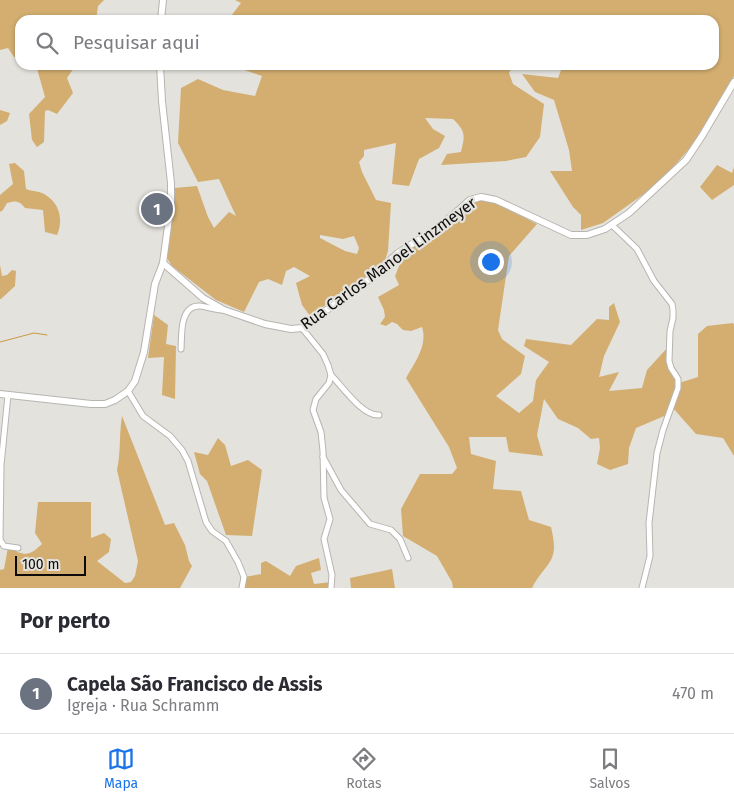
<!DOCTYPE html>
<html lang="pt">
<meta charset="utf-8">
<style>
body{margin:0;font-family:"Fira Sans",sans-serif;background:#f7f7f7;color:#2b2b33}
.scale{position:absolute;left:15px;bottom:12px;width:71px;box-sizing:border-box;padding-left:5px;border:2px solid #0c0b0a;border-top:0;font-size:14px;line-height:18px;white-space:nowrap;color:#0c0b0a;-webkit-text-stroke:4px #e4e2dd;paint-order:stroke}
.you{position:absolute;left:490px;top:261px;width:18px;height:18px;margin:-12px;border:4px solid #fff;border-radius:50%;background:#1a73e8;box-shadow:0 0 0 8px #1a73e833}
.badge{display:grid;place-items:center;width:32px;height:32px;border-radius:50%;background:#1a73e8;color:#fff;font-size:16px;font-weight:700}
.pin{position:absolute;translate:-50% -50%;border:2px solid #fff;box-shadow:0 1px 5px #0006}
.list{margin:0;padding:0;list-style:none}
h2{display:flex;justify-content:space-between;align-items:center;height:65px;margin:0;padding:0 20px;font-size:21px}
h2 small{font-size:16px;font-weight:400;color:#7c7c81}
.list li{display:grid;grid-template-columns:32px 1fr auto;gap:15px;align-items:center;box-sizing:border-box;height:80px;padding:0 20px;border-top:1px solid #e1e1e2}
.list b{display:block;font-size:19px;white-space:nowrap}
.list p{margin:0;font-size:16px;white-space:nowrap;color:#7c7c81}
.list em{font-size:16px;font-style:normal;color:#7c7c81}
.icon{flex:none;width:28px;height:28px;fill:none;stroke:currentColor;stroke-width:2;stroke-linecap:round;stroke-linejoin:round}
.map{position:relative;flex:none;width:734px;height:588px;overflow:hidden}
.search{position:absolute;background:#fff;box-shadow:0 1px 4px #0004;left:15px;right:15px;top:15px;height:55px;display:flex;align-items:center;gap:12px;box-sizing:border-box;padding:0 18px;border-radius:15px;color:#7c7c81;font-size:19px}
.sheet{height:145px;background:#fff}
nav{display:flex;justify-content:space-around;align-items:center;box-sizing:border-box;height:70px;border-top:1px solid #e1e1e2;background:#fff;font-size:14px;color:#7c7c81}
nav a{display:grid;justify-items:center;gap:2px}
nav .on{color:#1a73e8}
.map>svg:first-child{display:block}
.green{fill:#d3ae70;fill-rule:evenodd}
.lines{fill:none;stroke-linecap:round;stroke-linejoin:round}
.stream{stroke:#c99a44;stroke-width:1}
.minor-casing{stroke:#b7b5b0;stroke-width:7}
.tertiary-casing{stroke:#b7b5b0;stroke-width:8}
.minor{stroke:#fff;stroke-width:5}
.tertiary{stroke:#fff;stroke-width:6}
.labels{text-anchor:middle;stroke-width:4.5;stroke-linejoin:round;paint-order:stroke}
.street-label{font-size:16px;fill:#0c0b0a;stroke:#e4e2dd}
</style>
<div class="map">
<svg width="734" height="588" viewBox="0 0 734 588">
<rect width="100%" height="100%" fill="#e4e2dd"/>
<g class="green">
<path d="M0,0H104L98,6L96,20H20V58L14,57L8,48L0,50Z"/>
<path d="M235,0H734V76L698,139L658,184L603,223L581,230V215L573,207L550,171H572L569,150L554,100L535,92L522,74L558,78L563,65H714V20H228L241,3Z"/>
<path d="M36,65H76L67,78L73,93L57,114L48,110L45,111L44,142L37,147L32,140L29,114L45,97Z"/>
<path d="M230,65H513L509,73L513,84L544,104L540,137L526,157L506,161L441,165L447,154L461,152C465,135 466,132 453,119L425,118L433,129L445,136L439,148L419,159L409,186L392,184L396,143L364,150V156L359,162L362,172L376,200L391,203L388,251L384,264L310,316L302,305L296,283L310,276L294,267L286,271L282,285L268,279L259,282L244,312L216,300L172,266L167,258L174,188L197,186L208,217L214,228L229,212L236,216L219,179L198,182L178,143L181,88L198,79L223,90L255,96L262,76ZM320,235L343,239L354,236L359,248L357,254L345,251L320,238Z"/>
<path d="M0,110L10,113L7,121L0,125Z"/>
<path d="M15,163L24,171L26,189C31,191 37,191 42,193C59,201 64,219 57,235L45,232L43,210L25,208C20,201 16,200 7,203L3,210L0,212V195L13,184L9,164Z"/>
<path d="M717,165L732,173L734,167V185L712,200L700,187Z"/>
<path d="M489,199L537,224L509,256L498,330L502,339L525,356L521,374L496,396L519,413L533,401L536,380L549,362L524,346L526,339L571,345L597,319L609,320V307L614,303L620,322L604,356L599,377L619,372L609,391L642,388L647,370L669,346V361L679,383L698,377V334L707,326L733,323L734,325V456L723,438L696,434L672,407L669,414L636,428L629,448L628,464L610,470L597,464L600,448L599,438L591,439L578,428L558,419L544,399L537,435L543,456L509,452L506,437H469L471,454L496,461L493,489L521,491L529,520L551,527C560,564 547,560 532,588H453L452,582L437,556L403,536L401,509L420,474H452L457,468L449,447L406,378C415,362 428,345 422,327L411,331L403,330L397,324L392,322L386,326L380,324L385,317L384,310L378,297L399,285L395,276L402,259L399,254L471,201Z"/>
<path d="M0,265L2,276L7,275L12,270L16,271L15,286L1,299H0Z"/>
<path d="M154,315L168,325L166,344L176,346L175,399L162,395L164,357L148,358Z"/>
<path d="M122,416L165,525L174,523L185,545L189,561L192,566L180,588H0V570L4,569L8,547L17,548V552C29,556 32,553 42,544L35,533L38,502H91V538L104,533L111,539L109,552L97,561L125,583L131,582L135,576L138,561L117,470C121,452 119,434 122,416Z"/>
<path d="M218,438L225,445L231,466L248,460L262,470L252,536L226,535L207,481L200,474L194,452L208,455Z"/>
<path d="M319,558L321,570L311,573L314,584L332,582L331,588H242L244,577L261,574V563L266,561L290,576L296,566Z"/>
<path d="M392,569L395,588H351L350,578Z"/>
</g>
<g class="lines">
<path class="stream" d="M0,342L34,333L47,335"/>
<g class="minor-casing">
<g id="minor">
<path d="M612,225L637,249L654,281L672,304L673,310V318L670,331L669,361L671,368L678,379V388L663,430L657,453L649,523L650,556L642,588"/>
<path d="M302,328L323,354L328,365L331,375L329,383L316,399L313,410L321,432L323,451L324,498L330,519L324,539L332,575L331,588"/>
<path d="M181,349C182,336 179,305 200,306C208,307 215,310 224,310"/>
<path d="M331,375C342,386 362,416 379,415"/>
<path d="M128,391L143,416L170,436L182,450L188,461L206,522L212,531L226,541L238,562L244,577L242,588"/>
<path d="M8,395L1,465L0,540L4,546L18,548"/>
<path d="M323,457L341,490L370,524L391,530L400,539L408,558"/>
</g>
</g>
<g class="tertiary-casing">
<g id="tertiary">
<path d="M161,20L163,0"/>
<path d="M163,263L203,298L224,310L265,324L291,329L302,328L368,280L398,253L440,226L470,200L481,197L496,200L571,235H587L605,229L629,213L686,160L702,136L734,82"/>
<path d="M0,394L91,404H105L115,400L128,391L135,381L144,352L155,284L163,263L171,203V183L162,101L160,65"/>
</g>
</g>
<use href="#minor" class="minor"/>
<use href="#tertiary" class="tertiary"/>
</g>
<g class="labels">
<g class="street-label">
<text transform="translate(388 263) rotate(-36)" y="6">Rua Carlos Manoel Linzmeyer</text>
</g>
</g>
</svg>
<div class="scale">100 m</div>
<div class="you"></div>
<div class="pin badge" style="left:157px;top:209px;background:#6b7280">1</div>
<div class="search"><svg class="icon" aria-label="search" viewBox="0 0 24 24"><circle cx="10" cy="10" r="6"/><path d="M15 15l6 6"/></svg>Pesquisar aqui</div>
</div>
<section class="sheet">
<h2>Por perto<small></small></h2>
<ul class="list">
<li><span class="badge" style="background:#6b7280">1</span><div><b>Capela São Francisco de Assis</b><p>Igreja · Rua Schramm</p></div><em>470 m</em></li>
</ul>
</section>
<nav>
<a class="on"><svg class="icon" aria-label="map" viewBox="0 0 24 24"><path d="M3 6l6-2 6 2 6-2v14l-6 2-6-2-6 2zM9 4v14M15 6v14"/></svg>Mapa</a>
<a><svg class="icon" aria-label="directions" viewBox="0 0 24 24"><path d="M12 3l9 9-9 9-9-9zM9 14v-3h6M13 9l2 2-2 2"/></svg>Rotas</a>
<a><svg class="icon" aria-label="saved" viewBox="0 0 24 24"><path d="M7 4h10v16l-5-4-5 4z"/></svg>Salvos</a>
</nav>
